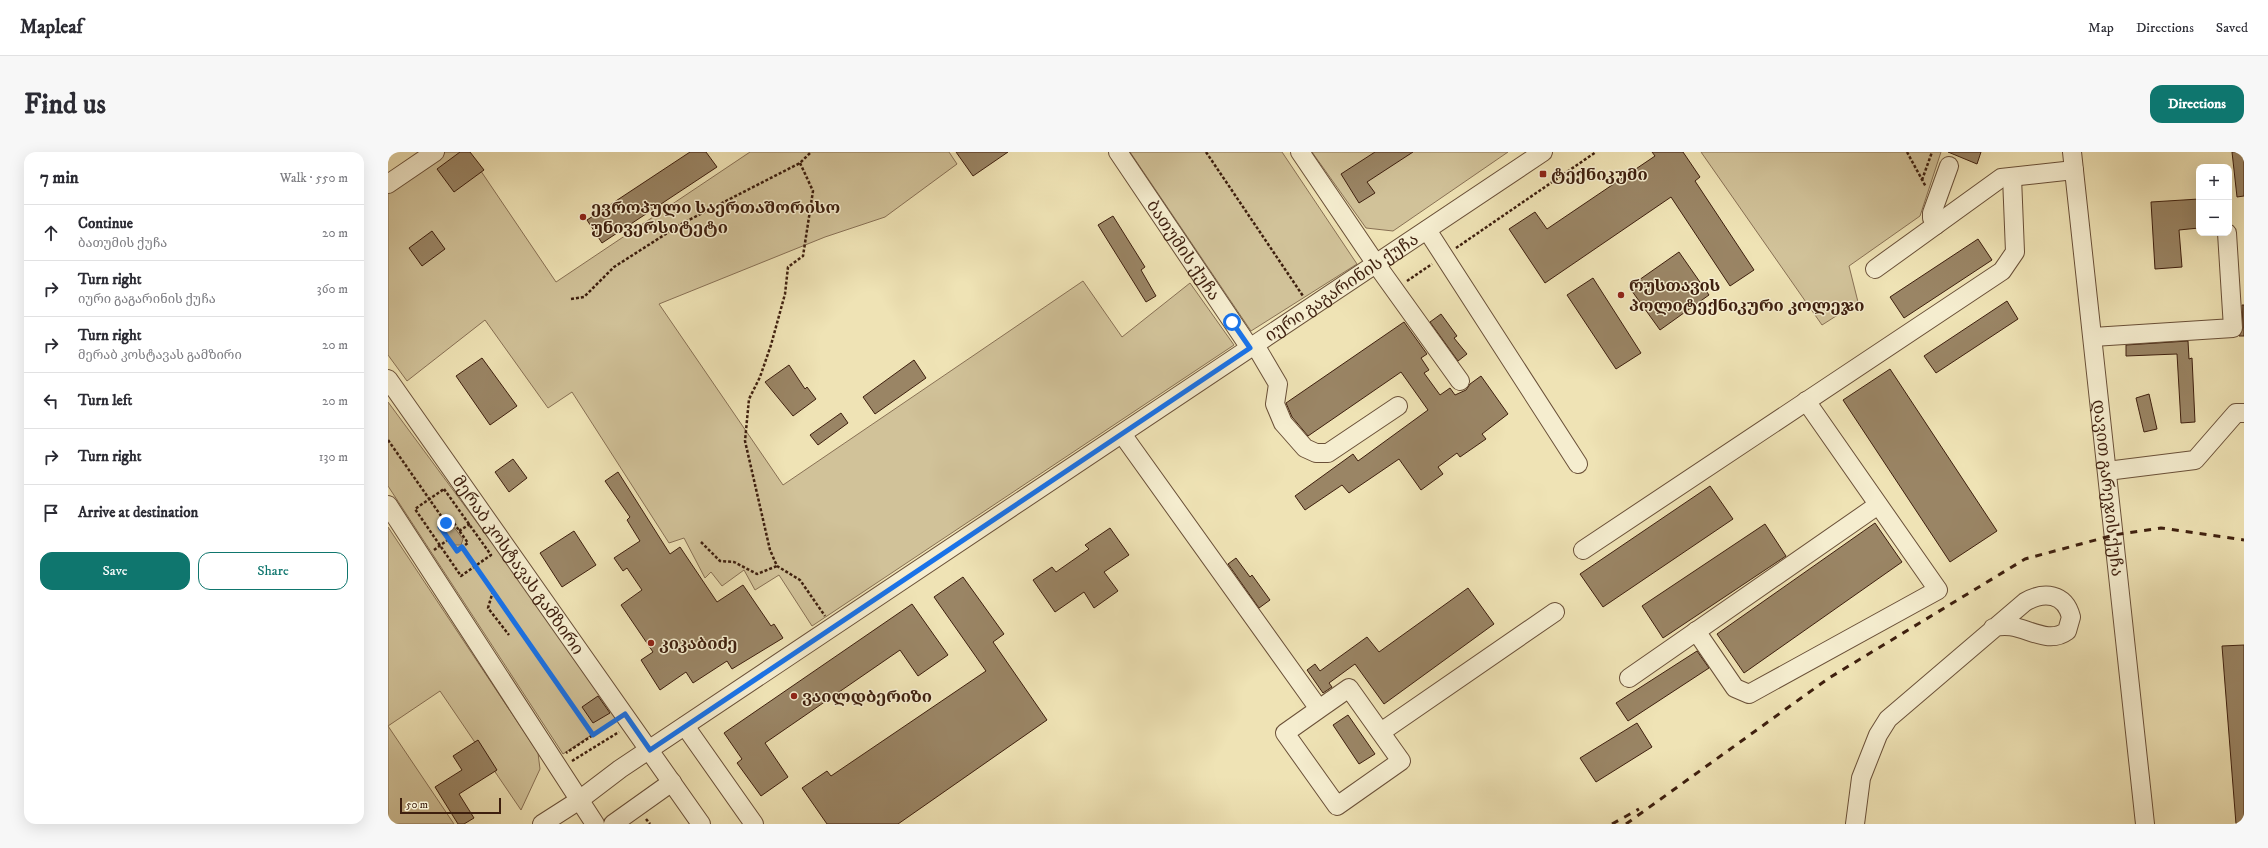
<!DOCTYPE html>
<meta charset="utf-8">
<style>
body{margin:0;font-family:"IM FELL DW Pica","Noto Serif Georgian",serif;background:#f7f7f7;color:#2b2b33}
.controls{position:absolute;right:12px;top:12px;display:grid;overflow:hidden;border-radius:8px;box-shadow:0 4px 16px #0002}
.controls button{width:36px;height:36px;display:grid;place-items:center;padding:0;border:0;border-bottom:1px solid #e1e1e2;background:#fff;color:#2b2b33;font:20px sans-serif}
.scale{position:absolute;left:12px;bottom:10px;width:101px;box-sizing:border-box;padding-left:4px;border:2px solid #3e1f0e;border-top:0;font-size:11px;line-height:14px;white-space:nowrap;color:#3e1f0e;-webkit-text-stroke:3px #f5edcf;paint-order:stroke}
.stop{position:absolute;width:12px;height:12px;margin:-9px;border:3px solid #1a73e8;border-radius:50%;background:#fff}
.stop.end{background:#1a73e8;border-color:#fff;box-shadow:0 1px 4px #0008}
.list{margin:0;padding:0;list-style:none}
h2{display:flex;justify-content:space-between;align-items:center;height:52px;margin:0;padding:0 16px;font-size:17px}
h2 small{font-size:13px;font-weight:400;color:#7c7c81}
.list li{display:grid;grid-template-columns:26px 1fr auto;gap:12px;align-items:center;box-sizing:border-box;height:56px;padding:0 16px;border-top:1px solid #e1e1e2}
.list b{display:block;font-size:15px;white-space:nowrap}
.list p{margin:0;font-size:13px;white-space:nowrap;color:#7c7c81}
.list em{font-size:13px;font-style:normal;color:#7c7c81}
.actions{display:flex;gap:8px;padding:12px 16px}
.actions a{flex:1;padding:9px 0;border:1px solid #0f766e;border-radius:12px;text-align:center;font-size:14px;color:#0f766e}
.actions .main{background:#0f766e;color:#fff}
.icon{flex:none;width:22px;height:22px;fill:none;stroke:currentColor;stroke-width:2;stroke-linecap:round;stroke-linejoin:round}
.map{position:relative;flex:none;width:1856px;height:672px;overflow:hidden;border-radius:12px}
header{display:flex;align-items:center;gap:24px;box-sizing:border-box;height:56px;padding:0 20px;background:#fff;border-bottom:1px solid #e1e1e2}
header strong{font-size:19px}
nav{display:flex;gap:22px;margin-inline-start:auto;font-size:14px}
.intro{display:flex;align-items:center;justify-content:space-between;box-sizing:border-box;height:96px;padding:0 24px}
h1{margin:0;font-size:28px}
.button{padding:10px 18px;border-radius:12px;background:#0f766e;color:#fff;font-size:14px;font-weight:700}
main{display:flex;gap:24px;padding:0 24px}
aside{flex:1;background:#fff;border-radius:12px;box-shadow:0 4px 16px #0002}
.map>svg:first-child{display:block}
.green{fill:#d1c299;stroke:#887054}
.water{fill:#b3a07c;stroke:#846c50}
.building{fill:#9a8565;stroke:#3e1f0e}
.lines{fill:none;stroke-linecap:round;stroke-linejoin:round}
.minor-casing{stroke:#6a5038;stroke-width:20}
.path{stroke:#3e1f0e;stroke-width:2.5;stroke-dasharray:3 2;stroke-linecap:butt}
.minor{stroke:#f5edcf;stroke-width:18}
.rail{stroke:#3e1f0e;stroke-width:3;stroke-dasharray:7 7;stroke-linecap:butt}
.route{stroke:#1a73e8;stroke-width:5}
.poi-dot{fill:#8f2418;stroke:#f5edcf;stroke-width:1.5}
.labels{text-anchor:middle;stroke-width:3;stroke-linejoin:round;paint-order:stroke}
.poi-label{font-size:17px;font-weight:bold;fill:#3e1f0e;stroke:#f5edcf;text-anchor:start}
.street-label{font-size:17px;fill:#3e1f0e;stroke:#f5edcf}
</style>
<header>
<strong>Mapleaf</strong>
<nav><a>Map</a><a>Directions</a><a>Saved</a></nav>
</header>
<div class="intro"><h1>Find us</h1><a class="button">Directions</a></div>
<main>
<aside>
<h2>7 min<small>Walk · 550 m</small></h2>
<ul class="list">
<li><svg class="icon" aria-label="ahead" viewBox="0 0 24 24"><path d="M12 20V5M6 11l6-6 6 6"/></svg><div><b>Continue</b><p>ბათუმის ქუჩა</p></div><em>20 m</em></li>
<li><svg class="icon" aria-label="right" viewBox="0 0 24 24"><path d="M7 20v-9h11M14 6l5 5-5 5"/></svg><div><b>Turn right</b><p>იური გაგარინის ქუჩა</p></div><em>360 m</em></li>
<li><svg class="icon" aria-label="right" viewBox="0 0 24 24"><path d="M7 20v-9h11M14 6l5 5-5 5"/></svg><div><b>Turn right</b><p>მერაბ კოსტავას გამზირი</p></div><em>20 m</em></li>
<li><svg class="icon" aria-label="left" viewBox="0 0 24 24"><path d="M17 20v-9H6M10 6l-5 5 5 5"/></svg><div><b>Turn left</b></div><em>20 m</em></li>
<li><svg class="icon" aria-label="right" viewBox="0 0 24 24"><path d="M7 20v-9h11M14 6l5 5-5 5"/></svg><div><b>Turn right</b></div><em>130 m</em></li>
<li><svg class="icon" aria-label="arrive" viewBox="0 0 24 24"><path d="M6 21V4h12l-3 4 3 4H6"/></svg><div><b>Arrive at destination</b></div></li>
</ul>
<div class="actions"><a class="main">Save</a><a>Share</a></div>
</aside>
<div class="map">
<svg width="1856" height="672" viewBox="0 0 1856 672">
<rect width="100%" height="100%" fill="#efe3b5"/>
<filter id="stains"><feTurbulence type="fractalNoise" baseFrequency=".005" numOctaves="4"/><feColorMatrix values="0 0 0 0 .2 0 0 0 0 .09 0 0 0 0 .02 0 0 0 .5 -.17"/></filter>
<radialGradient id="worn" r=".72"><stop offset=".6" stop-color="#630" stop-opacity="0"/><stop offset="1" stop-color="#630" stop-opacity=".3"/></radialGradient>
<g class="green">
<path d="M57,0H80L168,130L362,0H561L569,12L497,65L437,85L271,152L395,333L695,129L734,185L802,131L846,193L424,474L391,423L367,438L356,418L334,434L323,420L317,426L296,386L281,391L184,240L160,256L97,168L19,229L0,203V41Z"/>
<path d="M742,0H894L969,112L863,179Z"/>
<path d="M924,0H1120L1005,79L978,76Z"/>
<path d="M1313,0H1553L1532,64L1461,114L1470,150L1434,173Z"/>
<path d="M0,250L232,564L175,602L0,334Z"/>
<path d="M0,375L150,601L152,617L133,658L52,539L0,574L66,672H0Z"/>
</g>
<path class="water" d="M59,374H65L75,387L73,393H67L57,380Z"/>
<g class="building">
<path d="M72,0H82L96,18L66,40L49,17Z"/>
<path d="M302,0H318L329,15L214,91L199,68Z"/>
<path d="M568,0H620L585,24Z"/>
<path d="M987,0H1025L979,30L987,41L971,51L953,22Z"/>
<path d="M1264,0H1295L1312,25L1307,29L1366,118L1342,134L1283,45L1157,131L1121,77L1147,60L1159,77L1267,4Z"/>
<path d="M1560,0H1593L1589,12Z"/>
<path d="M1844,0H1856V44L1849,45Z"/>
<path d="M1811,47V76L1791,78L1794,115L1767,117L1763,50Z"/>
<path d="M725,64L757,115L753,118L768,144L758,150L710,73Z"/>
<path d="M44,79L57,97L34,114L21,96Z"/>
<path d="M1590,87L1604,108L1516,166L1502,145Z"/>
<path d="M1291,100L1321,143L1272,178L1241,135Z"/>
<path d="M1205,126L1253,201L1228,217L1179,143Z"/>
<path d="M1619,149L1630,167L1548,221L1536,204Z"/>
<path d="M1854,153H1856V184H1851L1855,176Z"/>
<path d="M1053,162L1069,184L1066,186L1079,202L1070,209L1042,170Z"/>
<path d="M1016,170L1039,202L1033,206L1041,218L1036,221L1052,243L1062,236L1067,243L1078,238L1082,232L1093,224L1120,262L1094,282L1098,287L1072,305L1069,301L1050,315L1055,322L1033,338L1011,307L961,341L954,333L917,358L907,344L965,302L970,309L1040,258L1013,220L920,284L904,265L898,251Z"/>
<path d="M1800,189L1801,207L1804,206L1807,270L1793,271L1789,202L1738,204V193Z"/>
<path d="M94,206L129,254L102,273L68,224Z"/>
<path d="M526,208L538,226L487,262L475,245Z"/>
<path d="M401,213L417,237L419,235L428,247L405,264L377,230Z"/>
<path d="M1502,217L1609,379L1562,410L1455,248Z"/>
<path d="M1761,242L1769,277L1756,280L1748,246Z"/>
<path d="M453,261L460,271L430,293L422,283Z"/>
<path d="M125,307L139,326L121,340L107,320Z"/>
<path d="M230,320L282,402L292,395L329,450L355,433L383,474L386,472L395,486L344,517L339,509L305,531L298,520L272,538L253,508L265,500L233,453L254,438L239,416L235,419L226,406L252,389L239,368L242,365L217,329Z"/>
<path d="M1322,334L1345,367L1215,455L1192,422Z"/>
<path d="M1487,371L1514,410L1356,521L1329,482Z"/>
<path d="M1377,372L1398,404L1275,486L1254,454Z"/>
<path d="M722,376L741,403L716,420L730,439L706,456L696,440L667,460L645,428L664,415L668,420L701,397L697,393Z"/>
<path d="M186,379L208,413L174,435L152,401Z"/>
<path d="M848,406L862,425L864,423L882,448L871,456L840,412Z"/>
<path d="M575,425L616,482L605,490L659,568L510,672H439L414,636L439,619L443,624L598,519L546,445Z"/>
<path d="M1080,436L1106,472L996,552L967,512L941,531L944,535L935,541L919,518L927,512L932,519L979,485L991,500Z"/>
<path d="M524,452L560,503L530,524L512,498L377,591L400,625L373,644L349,611L354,607L336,581Z"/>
<path d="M1856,493V672H1848L1834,494Z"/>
<path d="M1309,499L1321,516L1240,569L1228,551Z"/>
<path d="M210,544L222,561L205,571L194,555Z"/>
<path d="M960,563L987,602L971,612L945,573Z"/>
<path d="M1249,571L1264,595L1208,630L1192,606Z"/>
<path d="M90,588L109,618L71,642L86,666L76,672H70L47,635L74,618L65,604Z"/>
</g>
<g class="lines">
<g class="minor-casing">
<g id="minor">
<path id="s1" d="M730,0L862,196"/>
<path d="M912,0L988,112L1072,229"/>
<path id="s2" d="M1684,0L1757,672"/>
<path d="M0,32L47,0"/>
<path d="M1548,73L1544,66V61L1561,14"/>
<path d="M1039,78L1190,312"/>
<path d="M1487,117L1613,26L1686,18"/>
<path d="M1705,185L1845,176L1839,81"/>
<path d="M867,193L890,232L887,252L895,271L917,296L928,301H940L1010,254"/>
<path id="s3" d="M0,227L313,672"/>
<path d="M734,282L931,557L961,536L1013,609L949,654L897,581L931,557"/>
<path d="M1719,319L1807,308L1848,261H1856"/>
<path d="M0,353L207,672"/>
<path d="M1195,398L1614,119L1627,100L1624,25"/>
<path d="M1308,479L1347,536L1361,542L1550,438L1418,249"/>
<path d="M1241,526L1490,353"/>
<path d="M297,574L366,672"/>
<path d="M993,580L1167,460"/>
<path id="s4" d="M154,672L190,649L232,617L1155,0"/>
<path d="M225,672L284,630"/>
<path d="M1467,672L1473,626L1490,583L1500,567L1637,450C1656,439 1677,441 1683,465L1679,479C1656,496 1631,466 1605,476"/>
</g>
</g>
<g class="path">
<path d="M818,0L915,144"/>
<path d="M1519,0L1538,35"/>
<path d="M412,11L425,39L415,104L400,115L397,142L383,193L372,225L361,247L357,289L382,398L389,414L412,428L437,464"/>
<path d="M1534,28L1544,0"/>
<path d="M1068,96L1208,0"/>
<path d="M1019,129L1044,112"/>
<path d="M183,147L196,145L226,115L295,71L412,11L423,0"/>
<path d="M0,288L58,371"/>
<path d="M56,337L103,403L73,424L27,357Z"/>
<path d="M63,367L80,391L69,399L52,375Z"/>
<path d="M71,379L82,372"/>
<path d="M313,390L332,409L346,410L369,422L389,414"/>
<path d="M74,395L205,583L178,601"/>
<path d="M46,398L61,387"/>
<path d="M105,439L100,456L121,483"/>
<path d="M205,583L225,570"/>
<path d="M184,609L231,580"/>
<path d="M258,667L262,672"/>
</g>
<use href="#minor" class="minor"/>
<g class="rail">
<path d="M1224,672L1251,657"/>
<path d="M1238,672L1441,526L1637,407L1726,383L1773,376L1856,388"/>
</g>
</g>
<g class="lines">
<path class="route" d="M58,371L52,375L69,399L74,395L205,583L237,562L262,598L862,196L844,170"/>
</g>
<g class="poi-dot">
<rect x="1151" y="18" width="8" height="8" rx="2"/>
<circle cx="195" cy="65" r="4"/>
<circle cx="1233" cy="143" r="4"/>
<circle cx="263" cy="491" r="4"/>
<circle cx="406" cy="544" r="4"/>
</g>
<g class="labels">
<g class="poi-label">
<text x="1163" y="28">ტექნიკუმი</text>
<text x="203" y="61">ევროპული საერთაშორისო<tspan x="203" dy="20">უნივერსიტეტი</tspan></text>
<text x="1241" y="139">რუსთავის<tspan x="1241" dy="20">პოლიტექნიკური კოლეჯი</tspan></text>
<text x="271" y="497">კიკაბიძე</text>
<text x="414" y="550">ვაილდბერიზი</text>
</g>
<g class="street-label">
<text dy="6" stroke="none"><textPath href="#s1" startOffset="118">ბათუმის ქუჩა</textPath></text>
<text dy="6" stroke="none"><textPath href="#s4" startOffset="963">იური გაგარინის ქუჩა</textPath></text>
<text dy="6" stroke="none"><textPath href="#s2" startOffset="338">დავით გარეჯის ქუჩა</textPath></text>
<text dy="6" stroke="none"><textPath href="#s3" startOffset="227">მერაბ კოსტავას გამზირი</textPath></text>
</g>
</g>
<rect width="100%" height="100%" filter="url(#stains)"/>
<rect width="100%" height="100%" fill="url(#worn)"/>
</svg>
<div class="controls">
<button>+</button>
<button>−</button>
</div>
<div class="scale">50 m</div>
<div class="stop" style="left:844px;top:170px"></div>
<div class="stop end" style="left:58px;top:371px"></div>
</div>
</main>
